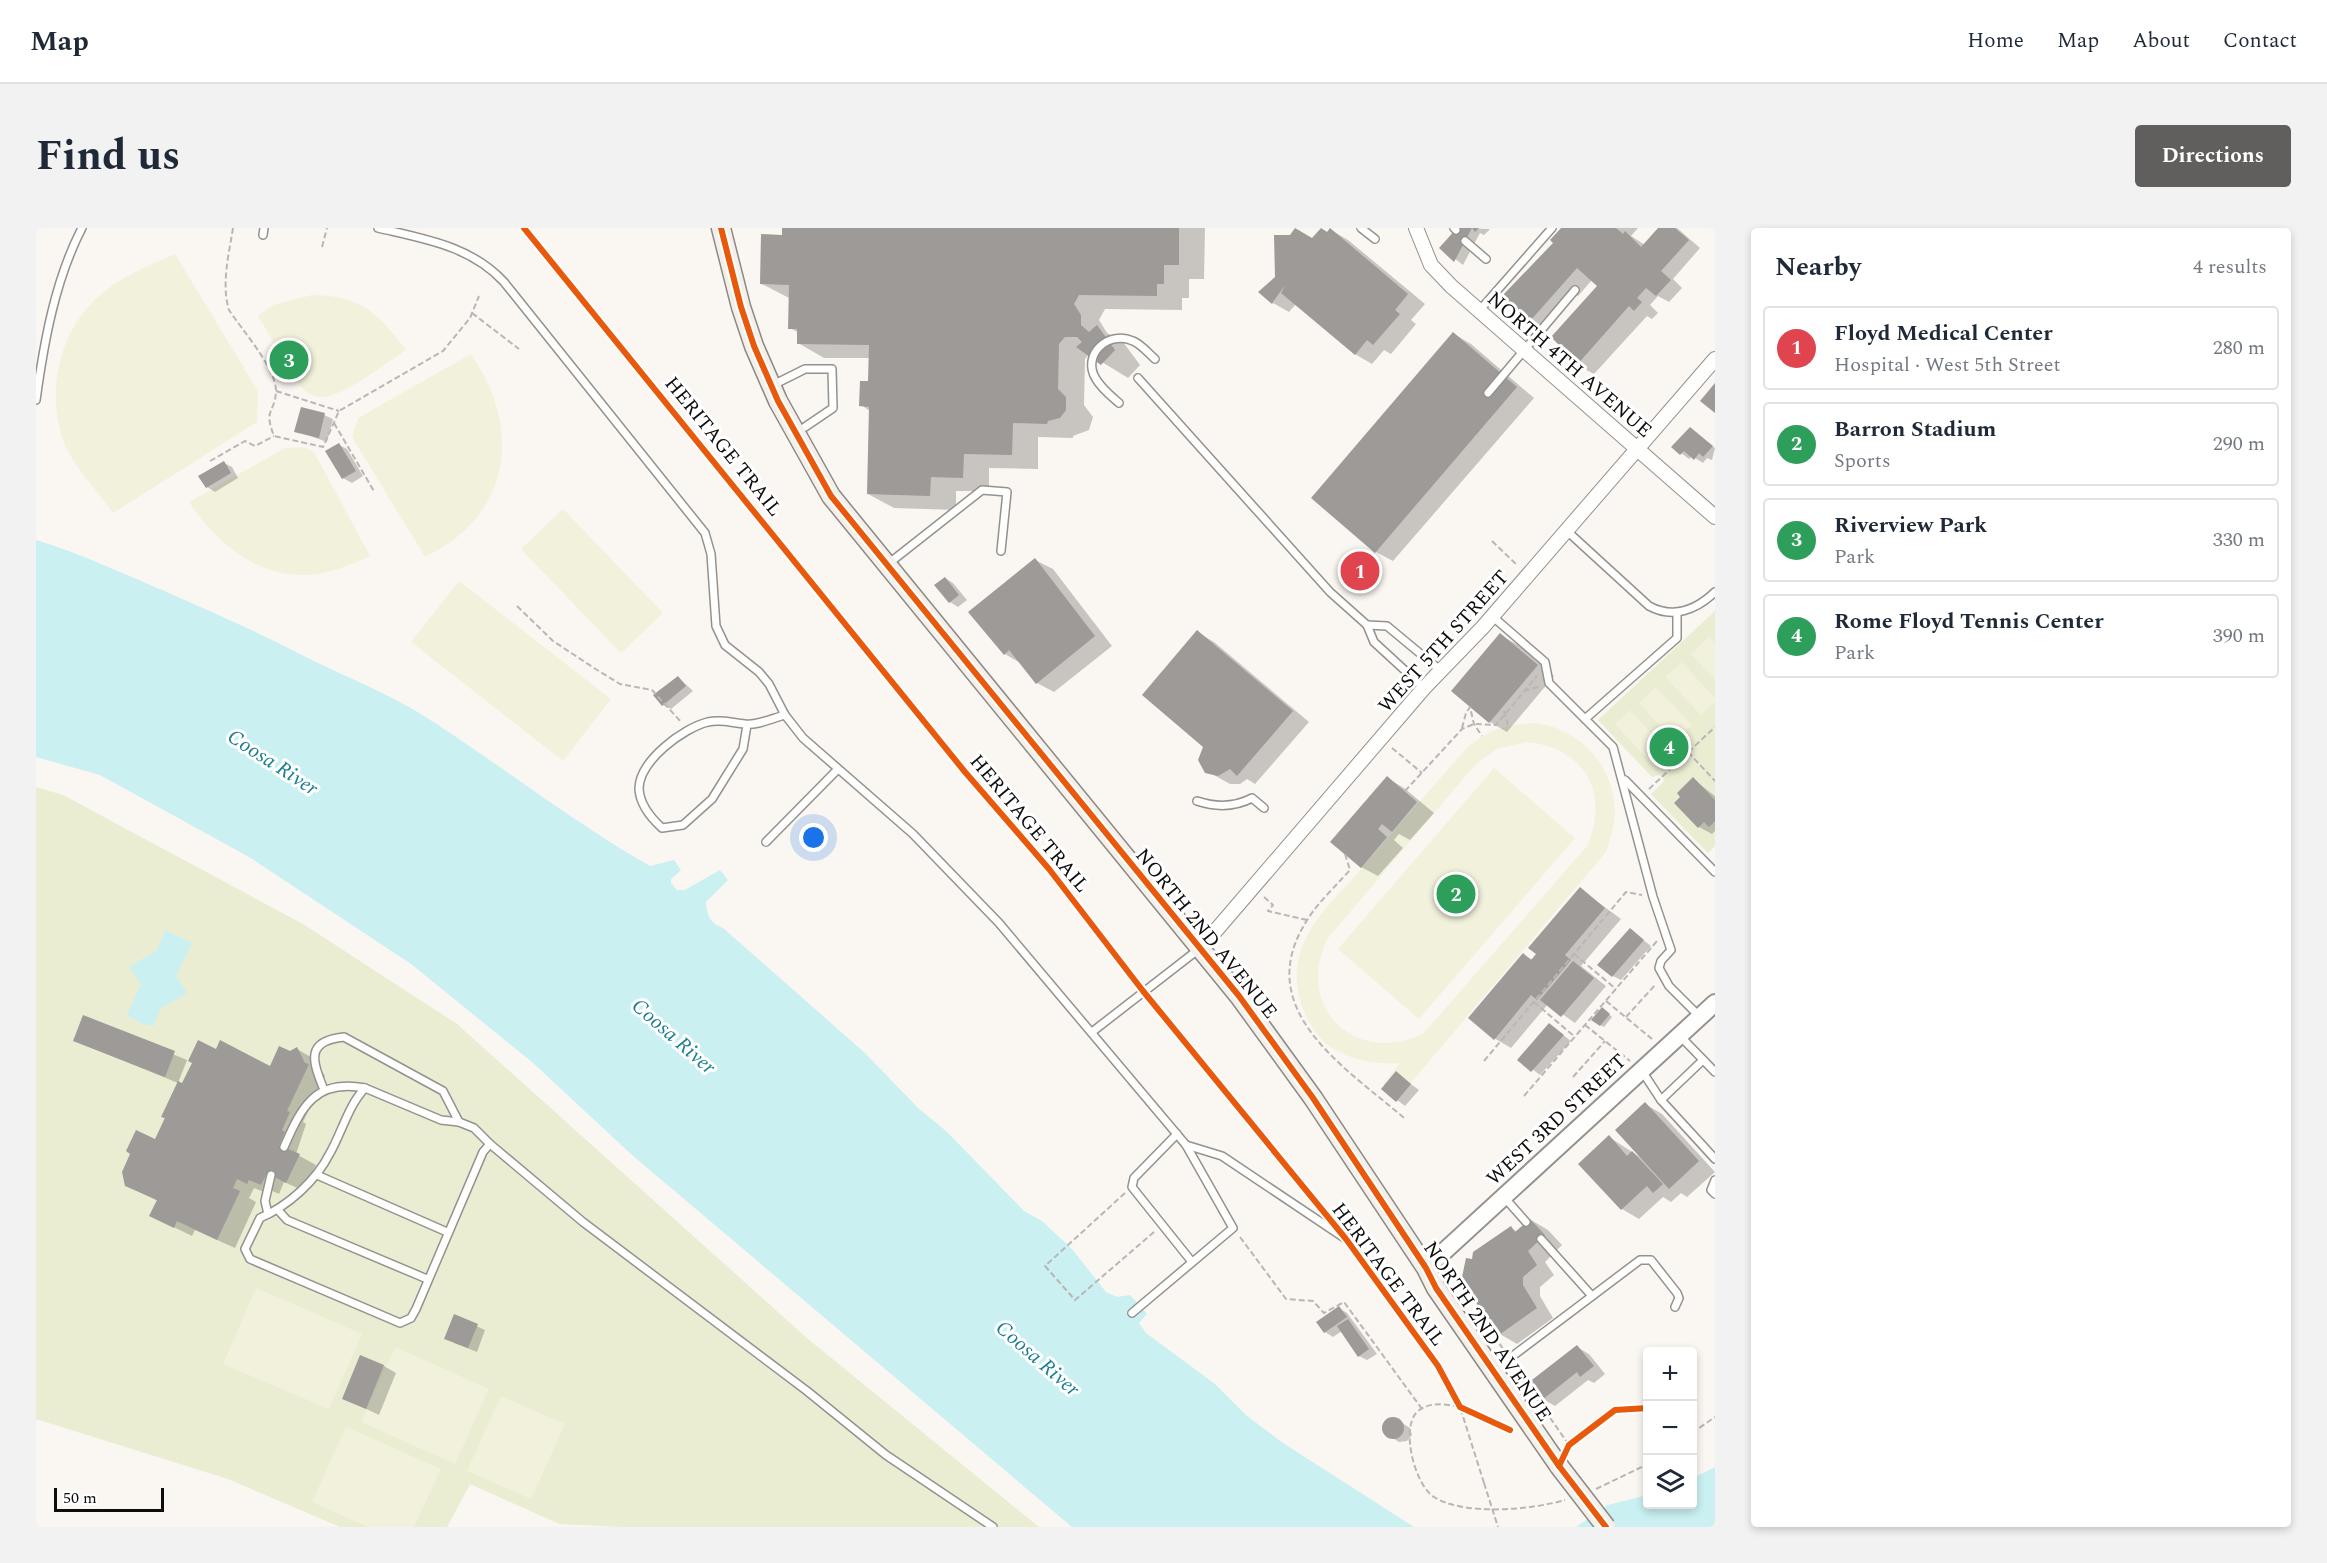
<!DOCTYPE html>
<meta charset="utf-8">
<style>
body{margin:0;font-family:Spectral,serif;background:#f2f2f3;color:#1f2937}
.controls{position:absolute;right:18px;bottom:18px;display:grid;overflow:hidden;border-radius:6px;box-shadow:0 3px 9px #0003}
.controls button{width:54px;height:54px;display:grid;place-items:center;padding:0;border:0;border-bottom:2px solid #e0e1e3;background:#fff;color:#1f2937;font:30px sans-serif}
.scale{position:absolute;left:18px;bottom:15px;width:110px;box-sizing:border-box;padding-left:6px;border:3px solid #0d0d0d;border-top:0;font-size:16px;line-height:21px;white-space:nowrap;color:#0d0d0d;-webkit-text-stroke:4px #fff;paint-order:stroke}
.you{position:absolute;left:778px;top:610px;width:21px;height:21px;margin:-15px;border:4px solid #fff;border-radius:50%;background:#1a73e8;box-shadow:0 0 0 9px #1a73e833}
.badge{display:grid;place-items:center;width:39px;height:39px;border-radius:50%;background:#605f5d;color:#fff;font-size:20px;font-weight:700}
.pin{position:absolute;translate:-50% -50%;border:3px solid #fff;box-shadow:0 2px 6px #0006}
.list{margin:0;padding:0;list-style:none}
h2{display:flex;justify-content:space-between;align-items:center;height:78px;margin:0;padding:0 24px;font-size:26px}
h2 small{font-size:20px;font-weight:400;color:#747a83}
.list li{display:grid;grid-template-columns:39px 1fr auto;gap:18px;align-items:center;box-sizing:border-box;height:84px;margin:0 12px 12px;padding:0 12px;border:2px solid #e0e1e3;border-radius:6px}
.list b{display:block;font-size:22px;white-space:nowrap}
.list p{margin:0;font-size:20px;white-space:nowrap;color:#747a83}
.list em{font-size:20px;font-style:normal;color:#747a83}
.icon{flex:none;width:33px;height:33px;fill:none;stroke:currentColor;stroke-width:2;stroke-linecap:round;stroke-linejoin:round}
.map{position:relative;flex:none;width:1679px;height:1299px;overflow:hidden;border-radius:6px}
header{display:flex;align-items:center;gap:36px;box-sizing:border-box;height:84px;padding:0 30px;background:#fff;border-bottom:2px solid #e0e1e3}
header strong{font-size:28px}
nav{display:flex;gap:33px;margin-inline-start:auto;font-size:21px}
.intro{display:flex;align-items:center;justify-content:space-between;box-sizing:border-box;height:144px;padding:0 36px}
h1{margin:0;font-size:42px}
.button{padding:15px 27px;border-radius:6px;background:#605f5d;color:#fff;font-size:21px;font-weight:700}
main{display:flex;gap:36px;padding:0 36px}
aside{flex:1;background:#fff;border-radius:6px;box-shadow:0 3px 9px #0003}
.map>svg:first-child{display:block}
.green{fill:#eaedd2}
.pitch{fill:#f2f2dc;fill-rule:evenodd}
.water{fill:#caf0f2}
.shadow{fill:#0003}
.building{fill:#9d9a97}
.lines{fill:none;stroke-linecap:round;stroke-linejoin:round}
.service-casing{stroke:#949290;stroke-width:10}
.minor-casing{stroke:#949290;stroke-width:16}
.tertiary-casing{stroke:#949290;stroke-width:20}
.secondary-casing{stroke:#8a8986;stroke-width:21}
.path{stroke:#b8b7b6;stroke-width:2;stroke-dasharray:6 3;stroke-linecap:butt}
.service{stroke:#fefefd;stroke-width:7}
.minor{stroke:#fefefd;stroke-width:14}
.tertiary{stroke:#fefefd;stroke-width:16}
.secondary{stroke:#f4f0e9;stroke-width:18}
.secondary-bridge-casing{stroke:#8a8986;stroke-width:21;stroke-linecap:butt}
.path-bridge{stroke:#b8b7b6;stroke-width:2;stroke-dasharray:6 3;stroke-linecap:butt}
.secondary-bridge{stroke:#f4f0e9;stroke-width:18}
.cycleway-casing{stroke:#fff;stroke-width:10}
.cycleway{stroke:#e8590c;stroke-width:6}
.labels{text-anchor:middle;stroke-width:6;stroke-linejoin:round;paint-order:stroke}
.street-label{font-size:20px;fill:#0d0d0d;stroke:#fff}
.water-label{font-size:21px;font-style:italic;fill:#1c7f90;stroke:#fff}
</style>
<header>
<strong>Map</strong>
<nav><a>Home</a><a>Map</a><a>About</a><a>Contact</a></nav>
</header>
<div class="intro"><h1>Find us</h1><a class="button">Directions</a></div>
<main>
<div class="map">
<svg width="1679" height="1299" viewBox="0 0 1679 1299">
<rect width="100%" height="100%" fill="#faf6f1"/>
<g class="green">
<path d="M1679,383V618L1672,625L1615,566L1629,552L1623,547L1616,549L1562,492Z"/>
<path d="M0,559L27,567L267,696L421,796L772,1111L1003,1299H585L523,1296L434,1256L411,1299H304L192,1251L0,1191Z"/>
</g>
<g class="pitch">
<path d="M139,26L222,163L221,194L77,285C61,261 35,237 26,209C12,166 22,112 53,78C75,53 109,39 139,26Z"/>
<path d="M276,67C324,67 343,86 370,122C351,134 304,172 283,169C274,168 268,162 263,157L222,88L237,77Z"/>
<path d="M435,126C487,201 475,288 389,329L316,209L322,190Z"/>
<path d="M268,219L278,224L334,328C313,337 292,347 268,347C219,348 178,313 153,274L249,220Z"/>
<path d="M527,281L627,385L585,425L485,321Z"/>
<path d="M423,353L575,471L527,533L375,414Z"/>
<path d="M1673,409L1679,415V451L1655,426Z"/>
<path d="M1646,434L1679,470V474L1665,487L1629,449Z"/>
<path d="M1620,459L1656,497L1638,513L1603,475Z"/>
<path d="M1594,482L1629,520L1614,534L1579,496Z"/>
<path d="M1499,495C1543,500 1578,537 1579,583C1579,597 1574,611 1570,624L1363,869L1347,856L1364,835C1332,837 1294,829 1276,799C1263,777 1256,751 1264,725C1274,692 1303,667 1325,641C1359,602 1393,563 1427,524C1448,503 1469,496 1499,495ZM1491,514C1549,520 1574,565 1551,618L1388,805C1320,839 1257,779 1292,710L1439,537L1461,521Z"/>
<path d="M1458,540L1539,610L1383,791L1302,721Z"/>
<path d="M220,1060L326,1106L293,1181L187,1136Z"/>
<path d="M359,1119L453,1161L419,1236L325,1194Z"/>
<path d="M465,1168L529,1196L495,1271L431,1243Z"/>
<path d="M310,1199L405,1241L378,1299H332L276,1274Z"/>
</g>
<g class="water">
<path d="M0,312C44,325 85,345 126,362C171,382 215,401 258,423C298,444 341,460 380,483C460,533 533,592 614,638L638,632L645,642L635,651V655L641,662H649L684,642L692,652L670,674C671,688 674,695 687,700L829,825L882,880L910,903L988,983L1006,993L1036,1021L1070,1064L1081,1069L1094,1067L1111,1086L1103,1095L1110,1105L1179,1156L1211,1188L1247,1215L1378,1299H1036L596,927L496,834L375,736L213,629L64,547L0,529Z"/>
<path d="M129,702L156,715L140,748L151,765L124,781L118,798L107,796L91,787L105,756L93,739L121,722Z"/>
<path d="M1679,1239V1299H1540L1572,1277L1611,1267L1612,1276H1656L1657,1250Z"/>
</g>
<g class="shadow">
<path d="M748,0H1169L1168,51H1153V70H1146V82L1069,81L1063,92L1071,105L1087,114L1104,137L1092,150L1053,126L1049,131L1048,177L1057,189L1053,202L1037,208V210L1002,209V241L953,240V263H920V282L858,280L832,266L834,183L825,177L834,155V130H788L762,115L763,105L754,100L755,71L726,56L748,8Z"/>
<path d="M1423,0L1454,1L1448,7L1444,5L1427,37L1405,20Z"/>
<path d="M1527,0H1602L1595,8L1609,17L1624,0H1641L1664,20L1637,51L1646,60L1633,74L1622,68L1614,77L1622,85L1616,91L1611,88L1558,146L1541,137L1563,58L1556,52L1542,68L1532,63L1536,68L1507,99L1495,91L1468,67L1519,14Z"/>
<path d="M1295,2L1312,12L1389,76L1375,92L1380,96L1355,126L1348,122L1336,136L1319,126L1260,76L1253,84L1237,75L1277,12Z"/>
<path d="M1418,106L1435,116L1498,170L1357,333L1340,324L1277,270Z"/>
<path d="M288,187L297,191L291,214L260,203Z"/>
<path d="M1654,201L1679,220L1676,232L1671,230L1667,235L1656,228L1653,231L1637,219Z"/>
<path d="M303,217L311,221L327,248L316,255L307,250Z"/>
<path d="M188,235L196,239L202,250L179,264L171,259Z"/>
<path d="M999,332L1017,341L1076,418L1018,464L1001,455L986,436L969,426Z"/>
<path d="M909,350L917,355L931,372L922,379L914,374Z"/>
<path d="M1161,404L1178,414L1273,494L1219,556L1211,551L1204,556H1194L1176,546L1169,518Z"/>
<path d="M1464,407L1482,417L1518,448L1471,504L1454,494Z"/>
<path d="M642,449L657,463L635,481L627,477Z"/>
<path d="M1351,550L1368,560L1398,585L1374,612L1363,606L1358,612L1367,620L1342,648L1325,639Z"/>
<path d="M1657,551L1679,568V603L1676,606L1663,599L1640,575Z"/>
<path d="M1544,661L1585,691L1545,738L1570,758L1539,795L1512,776L1475,820L1458,810L1488,727L1497,732Z"/>
<path d="M1594,702L1615,718L1585,752L1577,748Z"/>
<path d="M1570,783L1576,789L1568,799L1564,797Z"/>
<path d="M48,789L151,832L142,855L147,857L180,823L235,840L261,821L278,831L289,848L267,894L270,896L260,926L280,937L268,963L248,954L243,966L230,960L228,964L218,960L213,970L220,974L199,1020L159,1002L156,1008L115,988L122,973L90,957L120,913L142,855L39,813Z"/>
<path d="M1514,797L1535,813L1504,847L1483,831Z"/>
<path d="M1360,845L1383,862L1369,878L1347,861Z"/>
<path d="M1609,876L1626,886L1679,944L1651,969L1645,965L1635,974L1627,969L1603,991L1586,981L1573,909L1607,931Z"/>
<path d="M1495,992L1512,1002L1526,1017L1509,1034L1518,1047L1504,1059V1068L1517,1090L1481,1116L1464,1106L1432,1057L1427,1053L1437,1033L1475,1000L1482,1004Z"/>
<path d="M1303,1080L1311,1085L1341,1126L1331,1132L1323,1128L1306,1103L1297,1109L1289,1104Z"/>
<path d="M419,1088L449,1102L441,1124L418,1115Z"/>
<path d="M1541,1119L1553,1126L1569,1146L1558,1155L1552,1152L1519,1178L1507,1171Z"/>
<path d="M348,1138L360,1145L343,1187L307,1170Z"/>
<path d="M1360,1191L1374,1200L1376,1207L1371,1213L1363,1214L1349,1205L1348,1197L1352,1192Z"/>
</g>
<g class="building">
<path d="M746,0H1143V37H1128V56H1121V68L1043,67L1038,76L1045,87V97L1053,104L1061,97L1079,122L1065,137L1040,119L1046,114L1041,109H1029L1023,116L1022,161L1030,169V182L1024,190L1012,193L1011,196L977,195L976,227L928,226L927,250L895,249L894,268L831,266L833,179L823,178L824,153H832L833,117L761,116V101H752L753,57L724,56L725,6L746,7Z"/>
<path d="M1259,0L1276,10L1285,0L1291,4L1294,0L1372,66L1359,82L1364,86L1337,117L1331,112L1319,127L1245,65L1249,57L1236,76L1222,64L1239,49L1238,7H1254Z"/>
<path d="M1421,0H1443L1439,4L1436,0L1418,34L1403,20Z"/>
<path d="M1525,0H1580L1587,6L1589,3L1605,19L1622,0H1639L1653,12L1625,43L1635,52L1620,68L1610,60L1601,70L1606,74L1598,83L1593,78L1540,138L1521,121L1524,118L1515,109L1561,58L1541,40L1494,93L1466,68L1517,15L1514,12Z"/>
<path d="M1417,104L1481,159L1339,325L1275,270Z"/>
<path d="M1679,155V185L1664,173Z"/>
<path d="M265,179L289,185L283,210L258,204Z"/>
<path d="M1654,199L1677,218L1667,229L1663,225L1658,232L1648,223L1644,227L1635,219Z"/>
<path d="M303,215L320,243L306,251L289,223Z"/>
<path d="M188,233L195,245L170,260L162,248Z"/>
<path d="M999,330L1059,408L1000,456L973,422L968,427L932,384Z"/>
<path d="M909,349L923,367L913,375L898,357Z"/>
<path d="M1161,402L1257,483L1201,548L1194,541L1182,548L1169,545L1162,532L1167,519L1106,467Z"/>
<path d="M1464,405L1502,437L1453,495L1415,463Z"/>
<path d="M642,448L650,458L626,478L617,467Z"/>
<path d="M1351,548L1381,574L1356,604L1346,596L1342,601L1351,609L1325,640L1294,614Z"/>
<path d="M1657,549L1679,572V593L1673,599L1668,594L1662,600L1638,575L1644,569L1641,565Z"/>
<path d="M1544,659L1569,680L1529,727L1535,732L1501,772L1495,767L1458,812L1432,790L1487,725L1495,732L1500,726L1492,720Z"/>
<path d="M1594,700L1608,712L1576,749L1561,737Z"/>
<path d="M1537,733L1558,750L1525,789L1504,772Z"/>
<path d="M1566,779L1574,786L1564,798L1555,792Z"/>
<path d="M47,787L139,823L129,849L37,813Z"/>
<path d="M1513,795L1528,807L1495,844L1481,832Z"/>
<path d="M162,812L180,821L184,812L234,838L243,818L254,823L261,819L269,835L273,836L251,883L254,884L246,902L249,904L243,917L264,926L250,955L231,945L225,957L213,952L211,956L201,951L197,960L204,963L181,1012L141,993L138,1000L113,988L121,972L89,958L86,944L94,926L90,923L100,902L119,911L129,890L125,889L142,853L146,855L156,835L152,833Z"/>
<path d="M1360,843L1375,856L1360,874L1345,861Z"/>
<path d="M1609,874L1663,933L1633,961L1579,902Z"/>
<path d="M1573,907L1591,928L1596,923L1627,956L1617,965L1611,958L1585,982L1542,936Z"/>
<path d="M1494,991L1509,1007L1492,1023L1501,1037L1487,1049V1057L1501,1080L1463,1107L1430,1061L1431,1055L1425,1054L1430,1030L1436,1031L1437,1024L1475,998L1479,1004Z"/>
<path d="M1303,1078L1311,1089L1288,1105L1280,1094Z"/>
<path d="M418,1086L442,1096L432,1120L408,1111Z"/>
<path d="M1312,1091L1333,1121L1322,1129L1301,1098Z"/>
<path d="M1541,1117L1558,1138L1544,1149L1541,1144L1506,1172L1492,1155Z"/>
<path d="M324,1127L348,1137L330,1181L306,1171Z"/>
<circle cx="1357" cy="1200" r="11"/>
</g>
<g class="lines">
<g class="service-casing">
<g id="service">
<path d="M342,0C389,11 435,18 468,54L669,305L675,326L680,398L689,417L723,444L733,456L749,487L767,510L877,606L963,695L1150,917L1197,1000L1096,1085"/>
<path d="M1325,0L1339,11"/>
<path d="M1418,0L1420,2"/>
<path d="M227,7L228,0"/>
<path d="M1429,13L1450,31"/>
<path d="M1443,83L1516,0"/>
<path d="M1102,150L1294,364L1331,397L1338,414L1388,460"/>
<path d="M737,157L769,141H796L797,180L769,199"/>
<path d="M1452,165L1539,62"/>
<path d="M0,172C8,114 19,52 46,0"/>
<path d="M1083,175C1075,168 1065,160 1060,151C1045,127 1072,102 1097,113C1105,116 1112,125 1119,131"/>
<path d="M1531,303L1613,378C1637,391 1660,382 1679,364"/>
<path d="M852,336L946,262L971,264L965,323"/>
<path d="M1456,388L1509,434L1513,455L1577,519L1617,669L1635,722L1625,733L1623,740L1633,758L1664,789"/>
<path d="M1331,397L1351,398L1404,442"/>
<path d="M1549,491L1641,410V384"/>
<path d="M711,497L707,521L676,571L647,597L626,600C615,590 604,577 603,561C603,533 647,500 672,494C686,491 696,495 709,496C720,498 737,490 749,487"/>
<path d="M1589,552L1679,644"/>
<path d="M1161,573C1179,579 1199,579 1216,570L1228,580"/>
<path d="M730,614L802,541"/>
<path d="M1056,804L1163,721"/>
<path d="M1645,809L1679,844"/>
<path d="M1606,843L1625,872L1679,931"/>
<path d="M329,860L405,892L423,894L438,900L454,916L447,924L380,1081L375,1090L364,1095L214,1031L209,1021L224,990C252,978 280,953 294,925C306,904 312,878 329,860Z"/>
<path d="M288,862C277,834 268,813 308,809L407,863L423,894"/>
<path d="M1625,872L1667,832"/>
<path d="M1141,906L1098,950L1096,959L1156,1034"/>
<path d="M454,916L547,994L771,1163L850,1227L957,1299"/>
<path d="M1150,917L1186,928L1310,1011"/>
<path d="M248,919C266,878 279,851 329,860"/>
<path d="M281,947L411,1004"/>
<path d="M1679,952L1675,962L1679,966"/>
<path d="M1468,969L1490,994"/>
<path d="M242,982L251,992L391,1051"/>
<path d="M232,986L229,973L235,947"/>
<path d="M1505,1011L1556,1068"/>
<path d="M1458,1142L1604,1032H1615L1641,1065L1643,1070L1639,1079"/>
</g>
</g>
<g class="minor-casing">
<g id="minor">
<path d="M1380,0L1395,37L1415,58L1679,289"/>
<path d="M1164,721L1388,460L1447,399L1679,131"/>
</g>
</g>
<g class="tertiary-casing">
<path id="tertiary" d="M1390,1040L1679,775"/>
</g>
<g class="secondary-casing">
<path id="secondary" d="M685,0L705,79L718,118L742,173L795,268L1203,768L1277,870L1390,1040L1400,1060L1523,1238"/>
</g>
<g class="path">
<path d="M197,0C193,26 185,56 193,82C206,102 240,140 240,163C239,186 227,180 238,208L287,219L303,183L407,123L434,90L443,68"/>
<path d="M286,19L291,0"/>
<path d="M436,85L483,121"/>
<path d="M240,163L303,183"/>
<path d="M298,195L339,265"/>
<path d="M174,233L209,213L219,218L238,208"/>
<path d="M1456,313L1481,337"/>
<path d="M481,378L517,413L558,440L584,456L616,462L646,495"/>
<path d="M1488,463L1502,459"/>
<path d="M1468,483L1472,497"/>
<path d="M1426,500L1430,485L1434,479L1438,496L1446,508"/>
<path d="M1356,520L1386,545"/>
<path d="M1652,524L1679,553"/>
<path d="M1613,561L1679,499"/>
<path d="M1369,563L1426,501L1438,496L1460,497L1501,448"/>
<path d="M1309,626L1314,642C1298,660 1278,678 1267,699C1218,785 1313,842 1368,890"/>
<path d="M1228,669L1237,677L1232,683L1271,692"/>
<path d="M1538,726L1580,761"/>
<path d="M1570,773L1616,811"/>
<path d="M1498,774L1539,809"/>
<path d="M1590,789L1620,756"/>
<path d="M1549,797L1594,833"/>
<path d="M1448,833L1590,664L1606,667"/>
<path d="M1537,849L1569,813"/>
<path d="M1488,868L1621,713"/>
<path d="M1089,965L1009,1038L1039,1072L1118,1004"/>
<path d="M1204,1009L1250,1071L1277,1073L1288,1085L1308,1074L1386,1181"/>
<path d="M1415,1040L1467,1121"/>
<path d="M1478,1138L1533,1217"/>
<path d="M1656,1205L1679,1189"/>
<path d="M1448,1255L1424,1179C1410,1176 1391,1173 1380,1185C1365,1203 1379,1257 1398,1269C1428,1288 1495,1282 1529,1272"/>
<path d="M1560,1261L1612,1236"/>
</g>
<use href="#service" class="service"/>
<use href="#minor" class="minor"/>
<use href="#tertiary" class="tertiary"/>
<use href="#secondary" class="secondary"/>
<g class="secondary-bridge-casing">
<path id="secondary-bridge" d="M1523,1238L1570,1299"/>
</g>
<path class="path-bridge" d="M1448,1255L1462,1299"/>
<use href="#secondary-bridge" class="secondary-bridge"/>
<g class="cycleway-casing">
<g id="cycleway">
<path d="M488,0L929,544L1013,641L1107,763L1310,1011L1402,1138L1424,1179L1474,1202"/>
<path d="M685,0L705,79L718,118L742,173L795,268L1203,768L1277,870L1390,1040L1400,1060L1523,1238L1570,1299"/>
<path d="M1523,1238L1533,1217L1579,1182L1612,1180"/>
</g>
</g>
<use href="#cycleway" class="cycleway"/>
</g>
<g class="labels">
<g class="street-label">
<text transform="translate(1534 136) rotate(41)" y="7">NORTH 4TH AVENUE</text>
<text transform="translate(688 218) rotate(51)" y="7">HERITAGE TRAIL</text>
<text transform="translate(1407 413) rotate(-48)" y="7">WEST 5TH STREET</text>
<text transform="translate(994 595) rotate(50)" y="7">HERITAGE TRAIL</text>
<text transform="translate(1171 705) rotate(51)" y="7">NORTH 2ND AVENUE</text>
<text transform="translate(1520 891) rotate(-43)" y="7">WEST 3RD STREET</text>
<text transform="translate(1353 1046) rotate(53)" y="7">HERITAGE TRAIL</text>
<text transform="translate(1452 1103) rotate(56)" y="7">NORTH 2ND AVENUE</text>
</g>
<g class="water-label">
<text transform="translate(237 534) rotate(33)" y="7">Coosa River</text>
<text transform="translate(638 808) rotate(41)" y="7">Coosa River</text>
<text transform="translate(1002 1130) rotate(41)" y="7">Coosa River</text>
</g>
</g>
</svg>
<div class="controls">
<button>+</button>
<button>−</button>
<button><svg class="icon" aria-label="layers" viewBox="0 0 24 24"><path d="M12 4l9 5-9 5-9-5zM3 14l9 5 9-5"/></svg></button>
</div>
<div class="scale">50 m</div>
<div class="you"></div>
<div class="pin badge" style="left:1324px;top:343px;background:#e0444e">1</div>
<div class="pin badge" style="left:1420px;top:666px;background:#2e9e5b">2</div>
<div class="pin badge" style="left:253px;top:132px;background:#2e9e5b">3</div>
<div class="pin badge" style="left:1633px;top:519px;background:#2e9e5b">4</div>
</div>
<aside>
<h2>Nearby<small>4 results</small></h2>
<ul class="list">
<li><span class="badge" style="background:#e0444e">1</span><div><b>Floyd Medical Center</b><p>Hospital · West 5th Street</p></div><em>280 m</em></li>
<li><span class="badge" style="background:#2e9e5b">2</span><div><b>Barron Stadium</b><p>Sports</p></div><em>290 m</em></li>
<li><span class="badge" style="background:#2e9e5b">3</span><div><b>Riverview Park</b><p>Park</p></div><em>330 m</em></li>
<li><span class="badge" style="background:#2e9e5b">4</span><div><b>Rome Floyd Tennis Center</b><p>Park</p></div><em>390 m</em></li>
</ul>
</aside>
</main>
